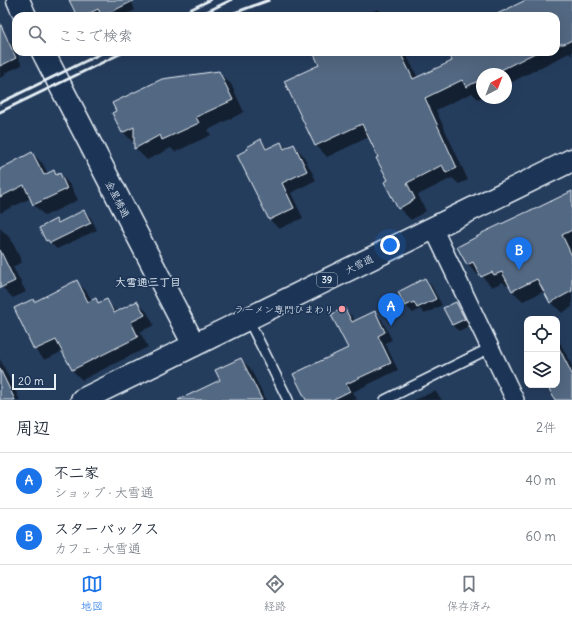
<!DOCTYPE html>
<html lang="ja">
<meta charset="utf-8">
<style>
body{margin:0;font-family:Delius,"Klee One",sans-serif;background:#f2f2f3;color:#1f2937}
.controls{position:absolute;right:12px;bottom:12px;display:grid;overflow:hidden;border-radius:8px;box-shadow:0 4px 16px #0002}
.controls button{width:36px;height:36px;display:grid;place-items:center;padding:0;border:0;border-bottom:1px solid #e0e1e3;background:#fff;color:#1f2937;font:20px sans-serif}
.compass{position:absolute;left:476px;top:68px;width:36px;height:36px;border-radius:50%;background:#fff;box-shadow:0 4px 16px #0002;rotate:42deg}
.scale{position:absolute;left:12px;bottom:10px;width:44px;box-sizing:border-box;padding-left:4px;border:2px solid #e8f1f8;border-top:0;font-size:11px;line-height:14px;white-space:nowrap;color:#e8f1f8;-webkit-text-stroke:3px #1d3557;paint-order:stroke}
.you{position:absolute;left:390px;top:245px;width:14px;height:14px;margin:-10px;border:3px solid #fff;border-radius:50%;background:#1a73e8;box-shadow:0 0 0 6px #1a73e833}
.badge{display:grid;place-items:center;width:26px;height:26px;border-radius:50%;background:#1a73e8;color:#fff;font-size:13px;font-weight:700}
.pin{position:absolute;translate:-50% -33px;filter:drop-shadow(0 1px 2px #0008)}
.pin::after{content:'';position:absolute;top:21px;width:14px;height:12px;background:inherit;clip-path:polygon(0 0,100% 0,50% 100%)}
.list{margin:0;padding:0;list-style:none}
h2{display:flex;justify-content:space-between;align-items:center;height:52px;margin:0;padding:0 16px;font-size:17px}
h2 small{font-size:13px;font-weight:400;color:#747a83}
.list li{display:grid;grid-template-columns:26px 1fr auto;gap:12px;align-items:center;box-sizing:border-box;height:56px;padding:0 16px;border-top:1px solid #e0e1e3}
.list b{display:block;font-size:15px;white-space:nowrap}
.list p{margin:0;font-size:13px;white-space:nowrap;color:#747a83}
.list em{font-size:13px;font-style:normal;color:#747a83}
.icon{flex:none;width:22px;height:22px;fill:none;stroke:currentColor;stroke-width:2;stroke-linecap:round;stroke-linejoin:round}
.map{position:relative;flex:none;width:572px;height:400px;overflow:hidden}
.search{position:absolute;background:#fff;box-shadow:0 4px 16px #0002;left:12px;right:12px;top:12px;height:44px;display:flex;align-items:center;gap:10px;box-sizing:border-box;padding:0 14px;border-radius:12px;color:#747a83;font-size:15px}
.sheet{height:164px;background:#fff}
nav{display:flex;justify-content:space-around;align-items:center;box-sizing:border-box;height:56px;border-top:1px solid #e0e1e3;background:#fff;font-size:11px;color:#747a83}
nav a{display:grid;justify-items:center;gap:2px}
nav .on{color:#1a73e8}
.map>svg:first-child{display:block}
.shadow{fill:#0007}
.building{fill:#536782;stroke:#e8f1f8}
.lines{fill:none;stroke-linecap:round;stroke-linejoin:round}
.service-casing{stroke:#e8f1f8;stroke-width:12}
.minor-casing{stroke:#e8f1f8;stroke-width:20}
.tertiary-casing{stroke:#e8f1f8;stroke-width:25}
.trunk-casing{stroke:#e8f1f8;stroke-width:25}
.service{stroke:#1d3557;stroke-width:9}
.minor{stroke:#1d3557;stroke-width:17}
.tertiary{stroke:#1d3557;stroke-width:22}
.trunk{stroke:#1d3557;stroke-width:22}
.rail{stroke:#e8f1f8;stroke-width:3}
.poi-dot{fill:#ff9aa2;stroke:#1d3557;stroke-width:1.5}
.labels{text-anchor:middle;stroke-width:3.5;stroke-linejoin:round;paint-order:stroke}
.shield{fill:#1d3557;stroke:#abb9c8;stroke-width:1}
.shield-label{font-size:9px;font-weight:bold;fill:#e8f1f8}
.street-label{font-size:10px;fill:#e8f1f8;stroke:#1d3557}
.poi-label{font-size:10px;fill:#e8f1f8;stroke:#1d3557;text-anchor:end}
.neighbourhood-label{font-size:11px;font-weight:bold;fill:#e8f1f8;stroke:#1d3557}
</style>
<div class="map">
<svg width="572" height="400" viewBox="0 0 572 400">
<rect width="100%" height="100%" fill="#253d5d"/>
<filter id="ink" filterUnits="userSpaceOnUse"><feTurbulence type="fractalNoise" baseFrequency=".025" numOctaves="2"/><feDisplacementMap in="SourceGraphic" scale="8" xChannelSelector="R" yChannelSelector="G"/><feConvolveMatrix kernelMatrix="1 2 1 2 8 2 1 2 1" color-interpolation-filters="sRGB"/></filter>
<g filter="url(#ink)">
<g class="shadow">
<path d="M70,0H131L135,10L123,16H78Z"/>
<path d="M528,0H572V56L569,53L506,85V74H482V97L478,99L472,93L436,110L468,180L459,184L452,178L418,195L426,211L411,220L399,208L380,158L369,137L327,157L316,145L320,65L315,52H405L418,78L454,61L449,52H556V16H496Z"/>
<path d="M378,9L386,16H363Z"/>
<path d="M5,35L11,42L22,65L5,73L6,75L0,78V37Z"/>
<path d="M218,72L231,84L244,112L208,130L211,135L175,152L171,148L147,160L135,148V144L123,132Z"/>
<path d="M261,141L269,149L281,143L287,149L294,145L303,155L316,180L291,193L303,218L279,229L270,220L238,155L249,150Z"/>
<path d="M32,153L43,164L48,174L54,171L58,175L60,174L71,186L78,200L45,216L34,205L31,198L0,213V170Z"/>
<path d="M572,192V307L562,313L551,302L545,291L523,301L512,291L509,284L506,285L503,282L492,287L480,274L478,275L468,265L532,212Z"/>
<path d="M84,211L91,218L97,230L57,249L47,240L56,221L59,224Z"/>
<path d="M0,228L11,239L22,262L13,267L26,292L13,298L2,287L0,283Z"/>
<path d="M425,279L431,285L442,305L425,314L420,309L413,313L406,306L399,292Z"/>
<path d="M77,282L87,292L92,301L95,300L99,304L106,300L117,312L137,302L147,312L154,325L140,332L148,347L82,380L72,370L63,351L45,360L35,350L15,309L33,300L35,302Z"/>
<path d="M456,303L463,310L467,317L454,323V325L467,319L471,326L459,331L452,325Z"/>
<path d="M344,309L352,316L355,322L375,313L382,320L392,340L385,343L398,370L353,392L357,399L355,400H307L349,348Z"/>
<path d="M557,337L572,366V400H556L549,385H557Z"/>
<path d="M0,359L20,400H0Z"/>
<path d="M241,359L250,368L266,400H190L221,380Z"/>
<path d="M527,365V375L523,367Z"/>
<path d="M535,385H544L538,388Z"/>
<path d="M435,391L442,400H414Z"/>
</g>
<g class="building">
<path d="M69,0H135L103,16H102L98,9L84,16H77Z"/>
<path d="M526,0H572V40L564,44H559L556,38V16H493Z"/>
<path d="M0,23L16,58L0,66Z"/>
<path d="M313,52H400L413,79L452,61L448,52H537L493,74H482V79L466,87L462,80L425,98L457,168L446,173L442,165L407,183L415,199L398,209L384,182L388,180L376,158L378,157L362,124L315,146L284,81L319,65Z"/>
<path d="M219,71L233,100L196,117L199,123L162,140L160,135L134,149V127L122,133L112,113L116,111L112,103L162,79Z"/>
<path d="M261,139L266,149L281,142L284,149L294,144L307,171L282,183L294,208L269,220L237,155L248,149L247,147Z"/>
<path d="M32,152L44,175L54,170L56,175L60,173L67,189L33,205L24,185L0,197V169Z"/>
<path d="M572,191V230L562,235L572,256V291L550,303L537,279L512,291L502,272L494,275L492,272L481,277L473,262L467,265L457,247L482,234V233L531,210V211Z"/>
<path d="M84,210L91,223L50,243L48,240L46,241L39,228L56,219L58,223Z"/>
<path d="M0,250L15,281L0,288Z"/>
<path d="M425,278L436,299L417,308L414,302L405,306L398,292Z"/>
<path d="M77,280L88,302L96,298L98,303L107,299L114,313L137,301L145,315L131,322L138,337L72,370L56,340L34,350L14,308L33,299L34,302Z"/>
<path d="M456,302L465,319L452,325L443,308Z"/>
<path d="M344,307L352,322L375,311L385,332L378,336L391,363L346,384L350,391L332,400H306L293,374L348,348L331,315Z"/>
<path d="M557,344L572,374V400H555L547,385H557Z"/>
<path d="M241,358L262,400H178L220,380L215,370Z"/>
<path d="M0,369L15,400H0Z"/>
</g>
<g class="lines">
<g class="service-casing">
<g id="service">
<path d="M248,319L288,400"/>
<path d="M385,400L490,348"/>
</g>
</g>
<g class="minor-casing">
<path id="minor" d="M433,228L515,400"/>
</g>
<g class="tertiary-casing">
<g id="tertiary">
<path d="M18,0L25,16"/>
<path d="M43,52L194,345"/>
</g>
</g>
<g class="trunk-casing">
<path id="trunk" d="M82,400L572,160"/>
</g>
<use href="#service" class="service"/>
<use href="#minor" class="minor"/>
<use href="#tertiary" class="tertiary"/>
<use href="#trunk" class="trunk"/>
<g class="rail">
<path d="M177,16L210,0"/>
<path d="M198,16L231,0"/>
<path d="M226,16L269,0"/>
<path d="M0,103L104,52"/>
<path d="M0,112L124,52"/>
</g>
</g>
</g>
<circle class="poi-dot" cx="342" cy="309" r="4"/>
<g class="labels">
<rect class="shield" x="317" y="273" width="20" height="14" rx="3"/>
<g class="shield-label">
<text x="327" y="283">39</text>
</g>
<g class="street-label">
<text transform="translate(118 199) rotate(63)" y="4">金星橋通</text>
<text transform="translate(359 264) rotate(-26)" y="4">大雪通</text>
</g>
<g class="poi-label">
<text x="334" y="313">ラーメン専門ひまわり</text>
</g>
<g class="neighbourhood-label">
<text x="148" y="286">大雪通三丁目</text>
</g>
</g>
</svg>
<div class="controls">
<button><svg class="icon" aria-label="locate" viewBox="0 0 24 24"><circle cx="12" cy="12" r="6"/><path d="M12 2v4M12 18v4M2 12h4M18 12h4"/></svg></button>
<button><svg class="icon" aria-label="layers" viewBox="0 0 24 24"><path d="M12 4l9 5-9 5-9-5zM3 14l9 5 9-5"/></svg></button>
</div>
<svg class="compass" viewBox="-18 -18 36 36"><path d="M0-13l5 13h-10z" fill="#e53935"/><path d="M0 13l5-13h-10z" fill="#747a83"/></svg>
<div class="scale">20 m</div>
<div class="you"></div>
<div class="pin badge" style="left:391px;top:326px">A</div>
<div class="pin badge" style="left:519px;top:270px">B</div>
<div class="search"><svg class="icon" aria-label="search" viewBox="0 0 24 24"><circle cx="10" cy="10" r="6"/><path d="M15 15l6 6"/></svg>ここで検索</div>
</div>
<section class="sheet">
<h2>周辺<small>2件</small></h2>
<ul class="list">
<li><span class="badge">A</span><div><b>不二家</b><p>ショップ · 大雪通</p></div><em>40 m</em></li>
<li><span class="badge">B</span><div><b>スターバックス</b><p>カフェ · 大雪通</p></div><em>60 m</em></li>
</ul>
</section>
<nav>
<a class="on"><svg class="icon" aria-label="map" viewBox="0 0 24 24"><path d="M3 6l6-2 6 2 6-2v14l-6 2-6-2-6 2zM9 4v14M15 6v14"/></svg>地図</a>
<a><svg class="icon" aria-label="directions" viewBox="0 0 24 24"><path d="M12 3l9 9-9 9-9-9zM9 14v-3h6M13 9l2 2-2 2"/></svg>経路</a>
<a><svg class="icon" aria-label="saved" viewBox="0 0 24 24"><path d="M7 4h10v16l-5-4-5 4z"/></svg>保存済み</a>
</nav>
